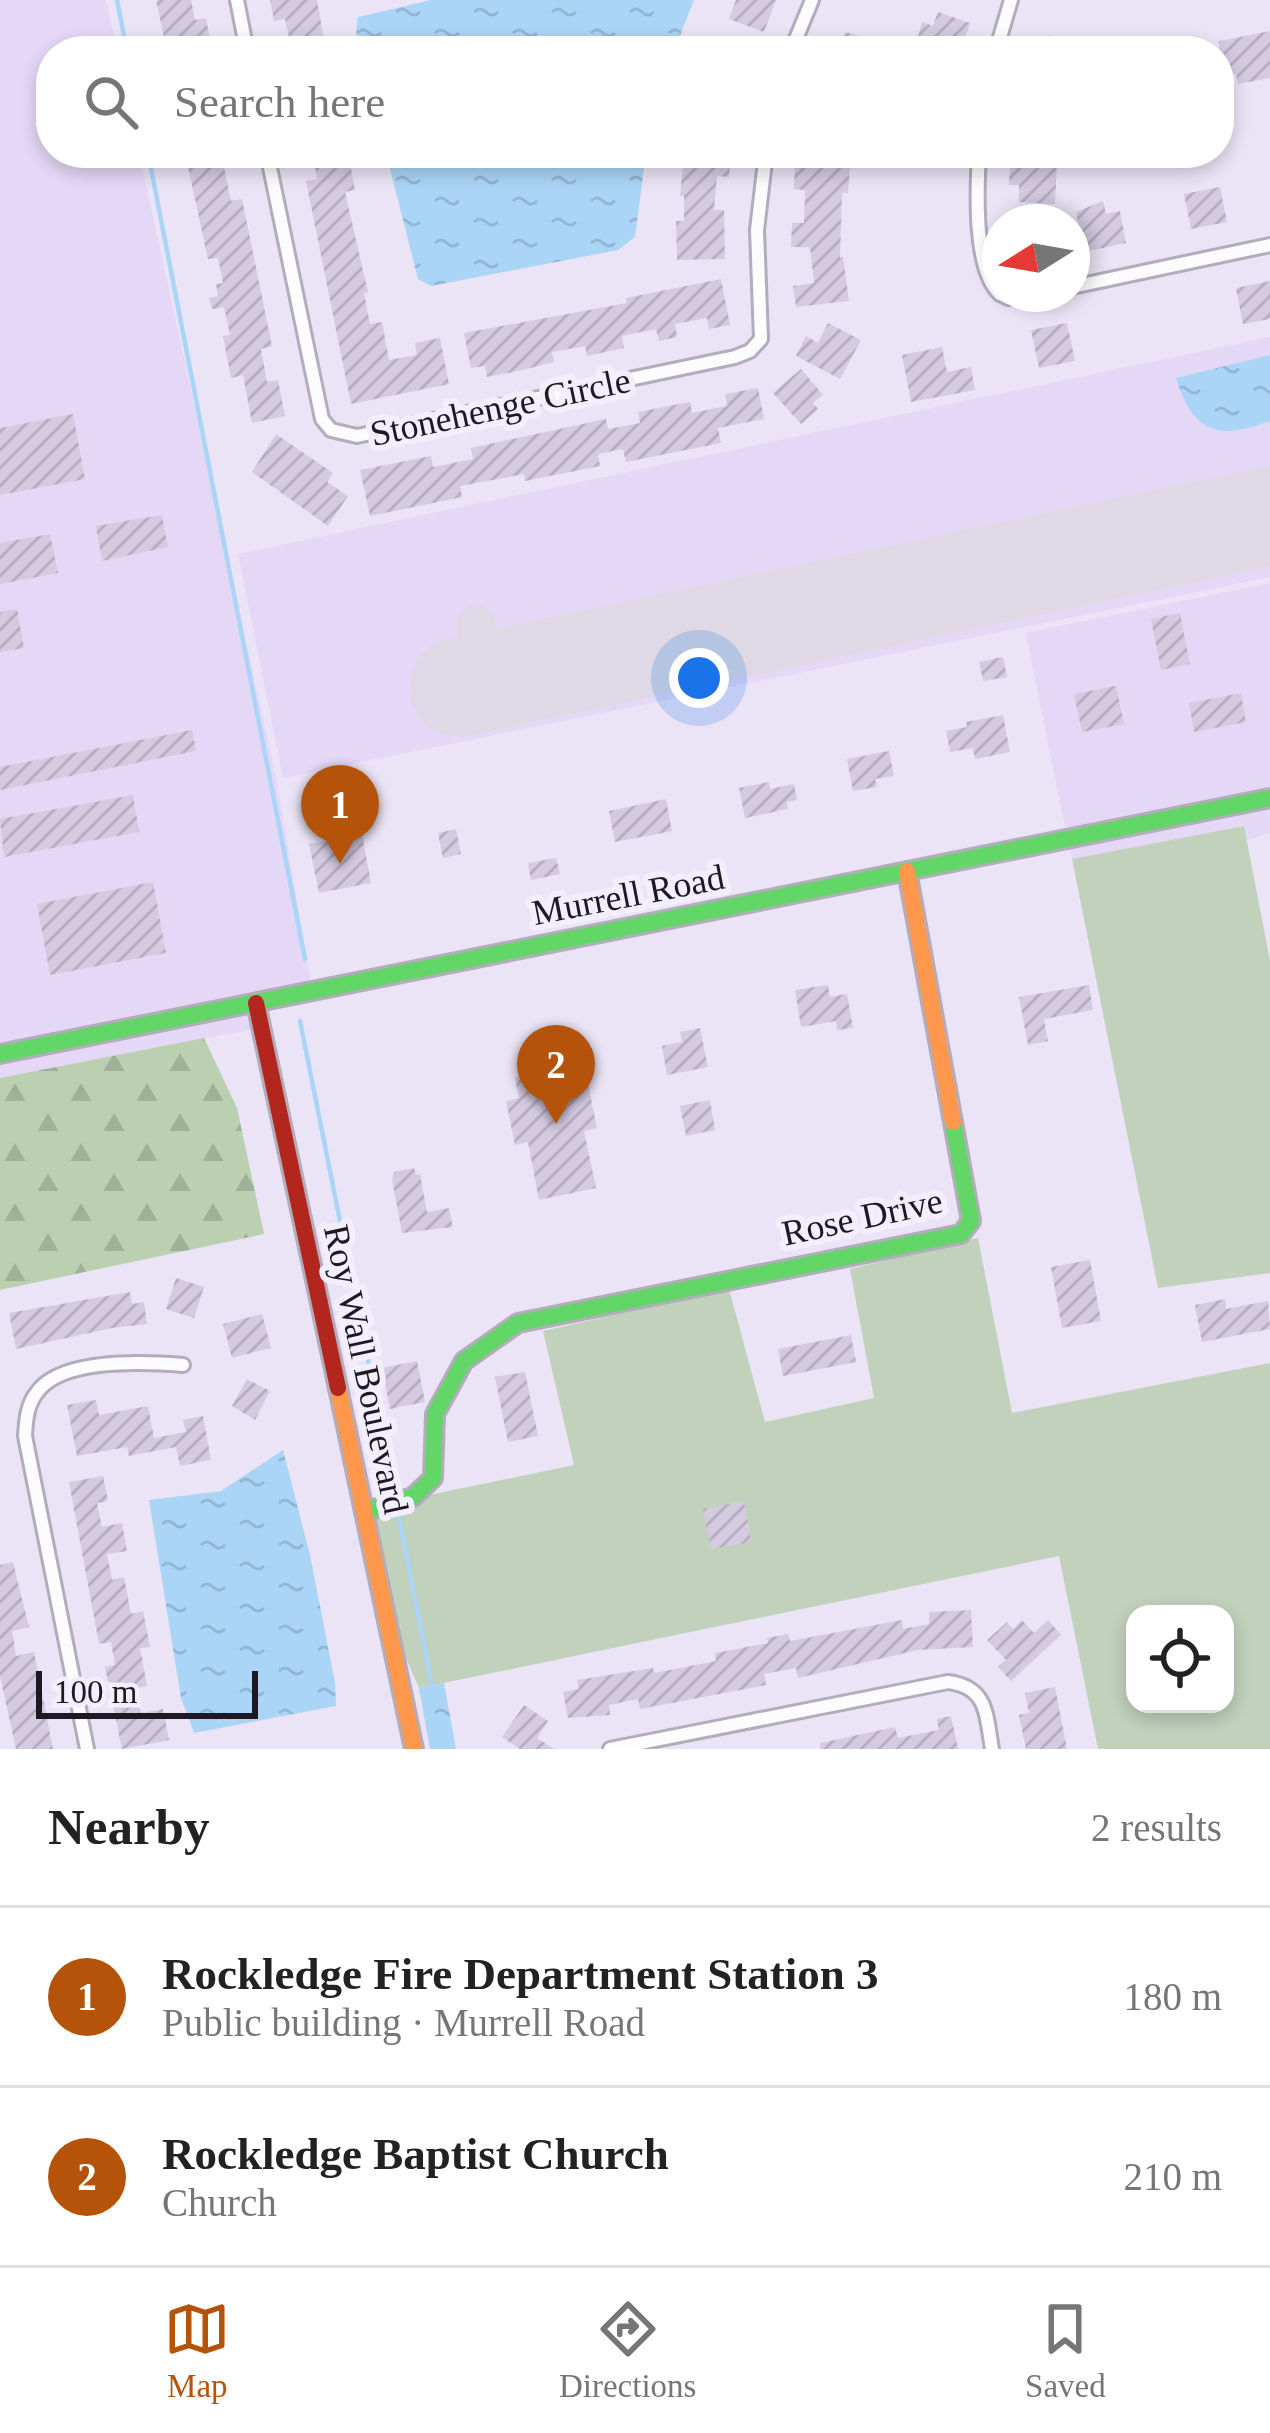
<!DOCTYPE html>
<meta charset="utf-8">
<style>
body{margin:0;font-family:Georgia,serif;background:#f6f6f6;color:#222}
.controls{position:absolute;right:36px;bottom:36px;display:grid;overflow:hidden;border-radius:24px;box-shadow:0 6px 18px #0003}
.controls button{width:108px;height:108px;display:grid;place-items:center;padding:0;border:0;border-bottom:3px solid #e0e0e0;background:#fff;color:#222;font:60px sans-serif}
.compass{position:absolute;left:982px;top:204px;width:108px;height:108px;border-radius:50%;background:#fff;box-shadow:0 6px 18px #0003;rotate:259deg}
.scale{position:absolute;left:36px;bottom:30px;width:222px;box-sizing:border-box;padding-left:12px;border:6px solid #1d1824;border-top:0;font-size:33px;line-height:42px;white-space:nowrap;color:#1d1824;-webkit-text-stroke:9px #f3eefb;paint-order:stroke}
.you{position:absolute;left:699px;top:678px;width:42px;height:42px;margin:-30px;border:9px solid #fff;border-radius:50%;background:#1a73e8;box-shadow:0 0 0 18px #1a73e833}
.badge{display:grid;place-items:center;width:78px;height:78px;border-radius:50%;background:#b45309;color:#fff;font-size:39px;font-weight:700}
.pin{position:absolute;translate:-50% -99px;filter:drop-shadow(0 3px 6px #0008)}
.pin::after{content:'';position:absolute;top:63px;width:42px;height:36px;background:inherit;clip-path:polygon(0 0,100% 0,50% 100%)}
.list{margin:0;padding:0;list-style:none}
h2{display:flex;justify-content:space-between;align-items:center;height:156px;margin:0;padding:0 48px;font-size:51px}
h2 small{font-size:39px;font-weight:400;color:#767676}
.list li{display:grid;grid-template-columns:78px 1fr auto;gap:36px;align-items:center;box-sizing:border-box;height:180px;padding:0 48px;border-top:3px solid #e0e0e0}
.list b{display:block;font-size:45px;white-space:nowrap}
.list p{margin:0;font-size:39px;white-space:nowrap;color:#767676}
.list em{font-size:39px;font-style:normal;color:#767676}
.icon{flex:none;width:66px;height:66px;fill:none;stroke:currentColor;stroke-width:2;stroke-linecap:round;stroke-linejoin:round}
.map{position:relative;flex:none;width:1270px;height:1749px;overflow:hidden}
.search{position:absolute;background:#fff;box-shadow:0 6px 18px #0003;left:36px;right:36px;top:36px;height:132px;display:flex;align-items:center;gap:30px;box-sizing:border-box;padding:0 42px;border-radius:48px;color:#767676;font-size:45px}
.sheet{height:516px;background:#fff}
nav{display:flex;justify-content:space-around;align-items:center;box-sizing:border-box;height:168px;border-top:3px solid #e0e0e0;background:#fff;font-size:33px;color:#767676}
nav a{display:grid;justify-items:center;gap:6px}
nav .on{color:#b45309}
.map>svg:first-child{display:block}
.built{fill:#e4d8f6}
.grass{fill:#c1d1bc;fill-rule:evenodd}
.forest{fill:url(#forest-firs)}
.water{fill:url(#water-ripples)}
.lines{fill:none;stroke-linecap:round;stroke-linejoin:round}
.stream{stroke:#aad5f7;stroke-width:4.5}
.taxiway{stroke:#ded9e4;stroke-width:39}
.runway{stroke:#ded9e4;stroke-width:99}
.building{fill:url(#building-hatch)}
.street-casing{stroke:#b2acbb;stroke-width:18}
.fast-casing{stroke:#b2acbb;stroke-width:22}
.slow-casing{stroke:#b2acbb;stroke-width:22}
.jam-casing{stroke:#b2acbb;stroke-width:22}
.street{stroke:#fcfbfe;stroke-width:12}
.fast{stroke:#63d668;stroke-width:16}
.slow{stroke:#ff974d;stroke-width:16}
.jam{stroke:#b3261e;stroke-width:16}
.labels{text-anchor:middle;stroke-width:12;stroke-linejoin:round;paint-order:stroke}
.street-label{font-size:36px;fill:#1d1824;stroke:#f3eefb}
</style>
<div class="map">
<svg width="1270" height="1749" viewBox="0 0 1270 1749">
<defs>
<pattern id="forest-firs" width="22" height="20" patternUnits="userSpaceOnUse" patternTransform="scale(3)"><rect width="22" height="20" fill="#bad0b1"/><path d="M5 1l3.5 6h-7zM16 11l3.5 6h-7z" fill="#9fb298"/></pattern>
<pattern id="water-ripples" width="26" height="14" patternUnits="userSpaceOnUse" patternTransform="scale(3)"><rect width="26" height="14" fill="#aad5f7"/><path d="M2 4q2-2 4 0t4 0M15 11q2-2 4 0t4 0" fill="none" stroke="#92b6d4"/></pattern>
<pattern id="building-hatch" width="6" height="6" patternUnits="userSpaceOnUse" patternTransform="scale(3)"><rect width="6" height="6" fill="#d4cbe1"/><path d="M-1 1l2-2M0 6l6-6M5 7l2-2" fill="none" stroke="#b6aec1"/></pattern>
</defs>
<rect width="100%" height="100%" fill="#ebe4f6"/>
<g class="built">
<path d="M0,0H106L117,51H51V153H139L277,782L311,984L0,1046Z"/>
<path d="M1270,337V577L283,778L238,554Z"/>
<path d="M1270,583V791L1066,832L1026,633Z"/>
<path d="M1270,806V833L1247,840L1243,826L1072,859L1069,847Z"/>
<path d="M249,1012L253,1029L0,1078V1062Z"/>
</g>
<g class="grass">
<path d="M1244,826L1270,961V1273L1158,1288L1072,859Z"/>
<path d="M978,1238L1012,1413L1270,1363V1749H1098L1059,1556L419,1688L402,1649L372,1507L574,1465L543,1331L729,1289L765,1422L874,1398L850,1269ZM1135,1614H1225V1704H1135Z"/>
</g>
<path class="forest" d="M204,1038L237,1108L264,1234L0,1290V1078Z"/>
<g class="water">
<path d="M431,0H694L674,51H360L356,32L358,17Z"/>
<path d="M386,153H646L635,237L618,250L431,286L418,279Z"/>
<path d="M1270,355V421C1218,441 1193,433 1176,378Z"/>
<path d="M283,1450L310,1555L335,1683L336,1706L194,1733L181,1698L149,1500L221,1491Z"/>
<path d="M444,1683L456,1749H430L419,1688Z"/>
</g>
<g class="lines">
<g class="stream">
<path d="M117,0L127,51"/>
<path d="M148,153L305,959"/>
<path d="M300,1021L394,1491"/>
<path d="M398,1512L433,1690"/>
</g>
<path class="taxiway" d="M476,625L482,682"/>
<path class="runway" d="M459,687L1270,516"/>
</g>
<g class="building">
<path d="M156,0H191L195,20L206,18L212,51H167Z"/>
<path d="M270,0H317L326,51H292L285,19L274,21Z"/>
<path d="M736,0H776L764,32L729,19Z"/>
<path d="M938,12L970,23L961,51H950L918,36L922,22L933,26Z"/>
<path d="M1270,31V78L1238,84L1236,74L1219,77V41Z"/>
<path d="M845,32L901,47L900,51H840Z"/>
<path d="M1048,35L1095,47L1094,51H1044Z"/>
<path d="M185,153H221L231,201L242,199L272,346L261,349L267,382L278,380L285,416L252,423L243,375L231,378L223,336L230,335L224,307L212,309L209,298L218,296L216,284L223,283L218,258L208,259Z"/>
<path d="M323,153H348L355,190L345,192L368,292L364,293L370,324L382,322L389,360L417,355L415,343L440,338L449,384L351,404L306,181L317,179L313,155Z"/>
<path d="M684,153L731,155L729,177L717,176L714,210H724L725,259L677,260L676,221H684V196H680Z"/>
<path d="M818,153H851L848,193H842L840,258L843,257L849,301L796,307L793,286L814,283L810,247H791L792,223H804L805,190L794,189L795,166L817,168Z"/>
<path d="M1010,158L1057,161L1055,204L1019,202V185H1009Z"/>
<path d="M1220,187L1227,222L1191,229L1184,194Z"/>
<path d="M1103,201L1106,214L1120,211L1126,243L1084,252L1076,212Z"/>
<path d="M721,279L730,325L709,329L707,318L675,324L677,337L659,341L656,329L622,336L624,348L587,356L585,346L552,352L554,362L518,371L487,377L485,366L471,368L464,333L627,303L626,298Z"/>
<path d="M1270,281V319L1243,324L1236,288Z"/>
<path d="M828,323L861,340L840,379L796,356L806,336L818,343Z"/>
<path d="M1067,323L1075,361L1039,368L1031,330Z"/>
<path d="M942,347L947,372L971,367L975,390L911,402L902,355Z"/>
<path d="M801,369L823,395L813,403L818,409L801,424L773,393Z"/>
<path d="M758,388L764,419L718,428L721,443L626,462L623,449L598,454L600,466L525,481L524,474L460,486L462,497L370,516L360,470L431,456L433,467L473,459L471,448L606,419L608,429L640,423L638,412L690,402L692,413L727,406L725,394Z"/>
<path d="M73,414L85,479L0,495V428Z"/>
<path d="M276,434L333,473L327,482L348,496L328,526L252,472Z"/>
<path d="M162,515L168,547L102,561L96,526Z"/>
<path d="M50,534L58,573L0,584V543Z"/>
<path d="M17,609L24,648L0,652V612Z"/>
<path d="M1180,613L1190,664L1161,670L1151,619Z"/>
<path d="M1003,657L1007,677L983,681L979,662Z"/>
<path d="M1116,686L1124,724L1082,732L1074,694Z"/>
<path d="M1241,693L1246,722L1194,732L1189,703Z"/>
<path d="M1003,715L1010,752L975,759L973,748L950,752L946,731L967,727L966,722Z"/>
<path d="M192,730L196,751L0,790V767Z"/>
<path d="M889,751L894,776L875,779L877,787L853,791L847,759Z"/>
<path d="M769,782L770,789L794,784L797,800L787,802L788,809L745,818L739,788Z"/>
<path d="M133,795L139,832L4,857L0,819Z"/>
<path d="M666,799L672,831L615,842L609,811Z"/>
<path d="M456,829L461,854L443,858L438,833Z"/>
<path d="M362,834L371,883L319,893L309,844Z"/>
<path d="M556,858L560,874L531,880L528,863Z"/>
<path d="M153,882L166,953L50,975L37,904Z"/>
<path d="M828,985L830,997L847,994L853,1028L837,1030L836,1021L801,1027L795,990Z"/>
<path d="M1089,985L1093,1010L1044,1019L1048,1041L1028,1045L1019,997Z"/>
<path d="M700,1028L708,1067L667,1075L662,1046L682,1042L680,1032Z"/>
<path d="M535,1073L540,1094L588,1084L597,1128L584,1131L596,1188L539,1200L528,1142L515,1145L506,1101L519,1098L515,1077Z"/>
<path d="M710,1100L715,1130L686,1136L680,1106Z"/>
<path d="M414,1168L416,1175L420,1174L427,1212L449,1208L453,1227L402,1233L392,1179L394,1172Z"/>
<path d="M1090,1260L1101,1321L1062,1328L1051,1267Z"/>
<path d="M176,1278L204,1287L194,1318L166,1309Z"/>
<path d="M130,1292L132,1304L144,1302L147,1324L112,1328L16,1349L9,1313Z"/>
<path d="M1225,1299L1226,1309L1268,1301L1270,1329L1202,1342L1195,1305Z"/>
<path d="M262,1314L271,1348L232,1358L223,1324Z"/>
<path d="M851,1335L856,1362L783,1376L778,1349Z"/>
<path d="M417,1361L425,1402L390,1409L382,1368Z"/>
<path d="M525,1372L538,1436L508,1442L495,1377Z"/>
<path d="M247,1379L270,1391L255,1420L232,1406Z"/>
<path d="M96,1400L99,1415L148,1406L154,1438L186,1432L183,1420L203,1416L211,1460L180,1466L176,1447L129,1456L127,1447L77,1456L67,1405Z"/>
<path d="M103,1476L108,1501L97,1503L102,1527L122,1523L127,1551L107,1554L112,1580L124,1577L131,1614L143,1611L150,1647L140,1648L147,1686L136,1688L141,1713L163,1709L169,1740L122,1749L105,1667L115,1665L111,1642L99,1644L69,1482Z"/>
<path d="M744,1501L751,1542L711,1549L703,1509Z"/>
<path d="M13,1562L29,1627L12,1631L16,1656L34,1652L53,1749H16L0,1676V1565Z"/>
<path d="M971,1610L973,1647L918,1650L798,1678L796,1668L764,1674L766,1685L640,1709L638,1699L609,1705L610,1715L568,1718L563,1692L579,1689L577,1680L653,1668L654,1673L716,1661L715,1653L768,1643L767,1638L788,1634L790,1641L902,1620L903,1629L929,1624V1612Z"/>
<path d="M1022,1620L1034,1633L1048,1620L1061,1635L1011,1681L998,1667L1006,1660L987,1640L1007,1622L1013,1629Z"/>
<path d="M1055,1687L1067,1749H1026L1019,1715L1029,1713L1025,1693Z"/>
<path d="M524,1705L548,1721L537,1738L554,1749H520L502,1737Z"/>
<path d="M951,1716L958,1749H820V1743L895,1727L898,1738L939,1730L937,1719Z"/>
</g>
<g class="lines">
<g class="street-casing">
<g id="street">
<path d="M237,0L247,51"/>
<path d="M791,51L812,0"/>
<path d="M996,51L1011,0"/>
<path d="M267,153L322,419L331,430L357,436L735,357L750,351L761,339L757,230L766,153"/>
<path d="M979,153C977,188 973,270 1000,294"/>
<path d="M1072,287L1270,245"/>
<path d="M1000,294L1008,298L1040,294"/>
<path d="M87,1749L25,1436C26,1419 27,1404 38,1391C64,1358 145,1362 183,1365"/>
<path d="M610,1749L948,1682C988,1687 986,1715 992,1749"/>
</g>
</g>
<g class="fast-casing">
<g id="fast">
<path d="M0,1054L1270,798"/>
<path d="M364,1512L413,1497L433,1478L435,1414L464,1361L518,1323L961,1234L971,1221L953,1122"/>
</g>
</g>
<g class="slow-casing">
<g id="slow">
<path d="M907,871L953,1122"/>
<path d="M338,1388L414,1749"/>
</g>
</g>
<g class="jam-casing">
<path id="jam" d="M256,1003L338,1388"/>
</g>
<use href="#street" class="street"/>
<use href="#fast" class="fast"/>
<use href="#slow" class="slow"/>
<use href="#jam" class="jam"/>
</g>
<g class="labels">
<g class="street-label">
<text transform="translate(500 406) rotate(-12)" y="13">Stonehenge Circle</text>
<text transform="translate(628 894) rotate(-11)" y="13">Murrell Road</text>
<text transform="translate(862 1216) rotate(-12)" y="13">Rose Drive</text>
<text transform="translate(367 1369) rotate(78)" y="13">Roy Wall Boulevard</text>
</g>
</g>
</svg>
<div class="controls">
<button><svg class="icon" aria-label="locate" viewBox="0 0 24 24"><circle cx="12" cy="12" r="6"/><path d="M12 2v4M12 18v4M2 12h4M18 12h4"/></svg></button>
</div>
<svg class="compass" viewBox="-18 -18 36 36"><path d="M0-13l5 13h-10z" fill="#e53935"/><path d="M0 13l5-13h-10z" fill="#767676"/></svg>
<div class="scale">100 m</div>
<div class="you"></div>
<div class="pin badge" style="left:340px;top:864px">1</div>
<div class="pin badge" style="left:556px;top:1124px">2</div>
<div class="search"><svg class="icon" aria-label="search" viewBox="0 0 24 24"><circle cx="10" cy="10" r="6"/><path d="M15 15l6 6"/></svg>Search here</div>
</div>
<section class="sheet">
<h2>Nearby<small>2 results</small></h2>
<ul class="list">
<li><span class="badge">1</span><div><b>Rockledge Fire Department Station 3</b><p>Public building · Murrell Road</p></div><em>180 m</em></li>
<li><span class="badge">2</span><div><b>Rockledge Baptist Church</b><p>Church</p></div><em>210 m</em></li>
</ul>
</section>
<nav>
<a class="on"><svg class="icon" aria-label="map" viewBox="0 0 24 24"><path d="M3 6l6-2 6 2 6-2v14l-6 2-6-2-6 2zM9 4v14M15 6v14"/></svg>Map</a>
<a><svg class="icon" aria-label="directions" viewBox="0 0 24 24"><path d="M12 3l9 9-9 9-9-9zM9 14v-3h6M13 9l2 2-2 2"/></svg>Directions</a>
<a><svg class="icon" aria-label="saved" viewBox="0 0 24 24"><path d="M7 4h10v16l-5-4-5 4z"/></svg>Saved</a>
</nav>
